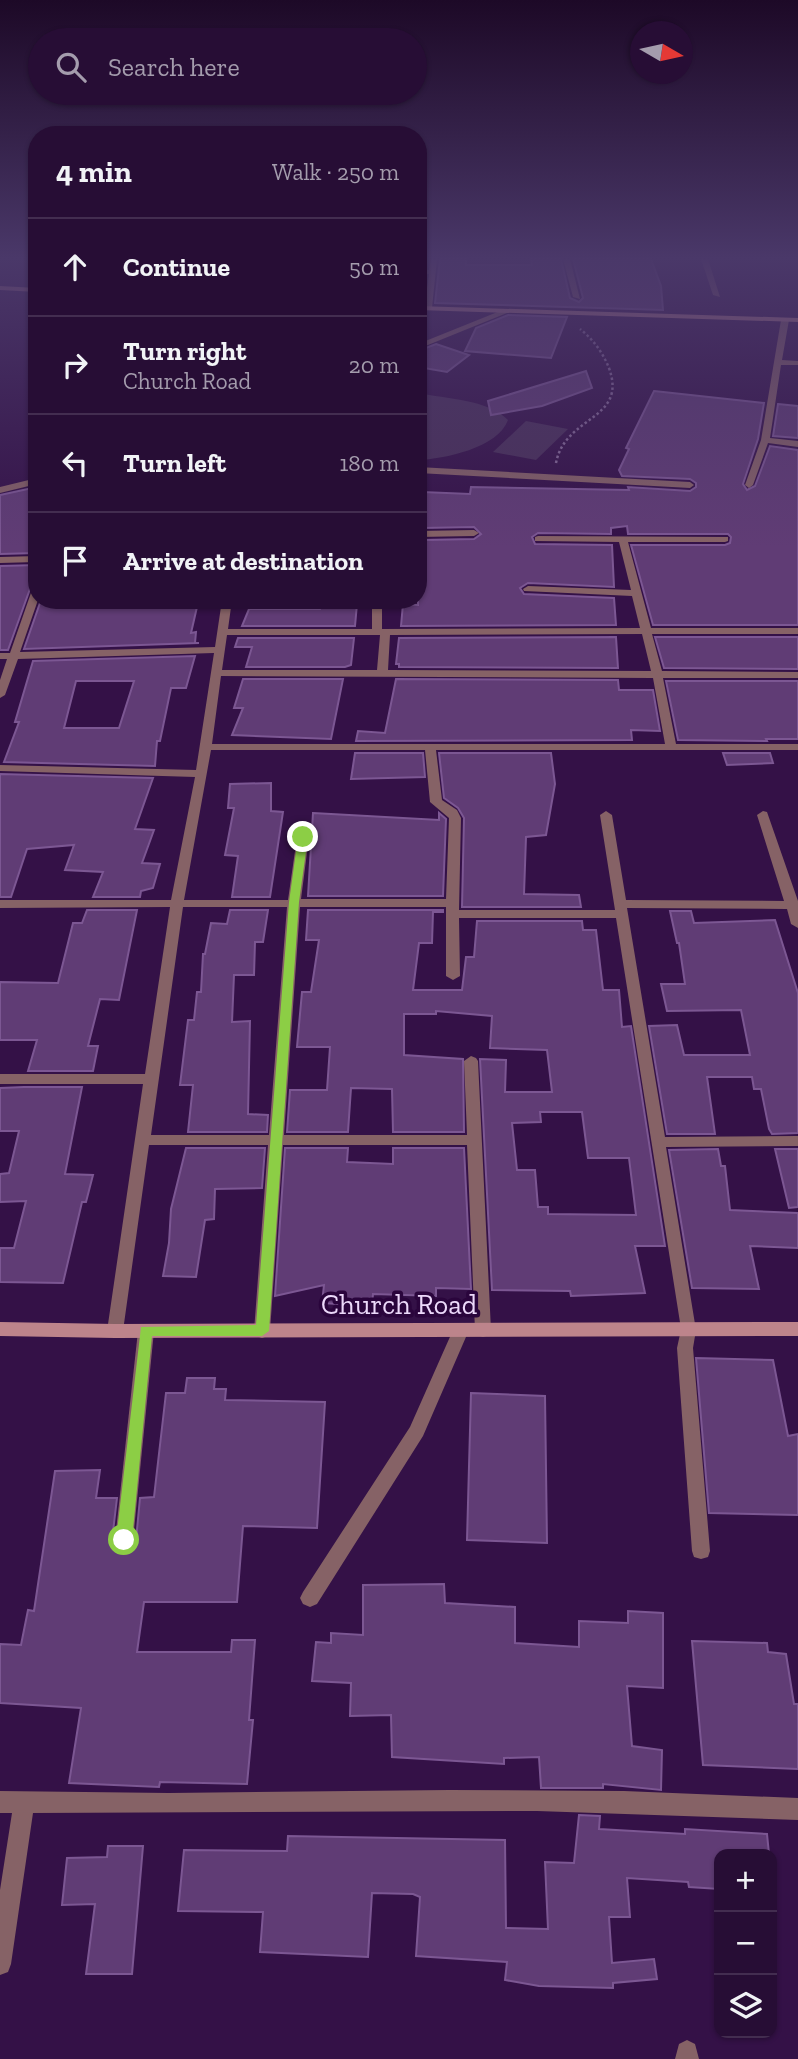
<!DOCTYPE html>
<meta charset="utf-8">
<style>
body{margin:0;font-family:"Zilla Slab",serif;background:#331b41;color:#f1f3f6}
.controls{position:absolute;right:21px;bottom:21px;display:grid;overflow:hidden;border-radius:14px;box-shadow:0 2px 5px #0004}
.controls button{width:63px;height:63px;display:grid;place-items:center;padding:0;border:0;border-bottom:2px solid #432d50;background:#270d35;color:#f1f3f6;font:35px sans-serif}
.compass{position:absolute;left:630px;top:21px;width:63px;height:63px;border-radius:50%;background:#270d35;box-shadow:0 2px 5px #0004;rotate:99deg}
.stop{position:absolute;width:21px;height:21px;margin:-16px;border:5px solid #8cce45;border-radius:50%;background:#fff}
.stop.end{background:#8cce45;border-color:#fff;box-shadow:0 2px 7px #0008}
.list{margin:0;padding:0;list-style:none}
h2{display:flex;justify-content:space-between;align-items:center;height:91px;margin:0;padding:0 28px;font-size:30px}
h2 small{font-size:23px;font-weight:400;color:#a49cad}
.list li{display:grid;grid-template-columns:46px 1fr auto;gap:21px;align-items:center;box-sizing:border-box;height:98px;padding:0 28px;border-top:2px solid #432d50}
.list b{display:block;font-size:26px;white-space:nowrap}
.list p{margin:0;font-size:23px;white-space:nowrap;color:#a49cad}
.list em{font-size:23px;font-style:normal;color:#a49cad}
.icon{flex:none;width:38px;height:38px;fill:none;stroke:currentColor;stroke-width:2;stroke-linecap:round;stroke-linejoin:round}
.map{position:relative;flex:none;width:798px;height:2059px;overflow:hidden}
.search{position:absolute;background:#270d35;box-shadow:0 2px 5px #0004;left:28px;top:28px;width:399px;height:77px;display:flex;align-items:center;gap:18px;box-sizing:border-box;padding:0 24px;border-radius:38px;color:#a49cad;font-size:26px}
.panel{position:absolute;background:#270d35;box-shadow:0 2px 5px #0004;left:28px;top:126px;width:399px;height:483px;border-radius:28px}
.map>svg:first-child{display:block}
.green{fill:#493059}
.building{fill:#603c75;stroke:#7c5793;stroke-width:2;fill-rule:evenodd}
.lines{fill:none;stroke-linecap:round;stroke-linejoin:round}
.path{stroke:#896e9a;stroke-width:2.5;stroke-dasharray:2.5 2.5;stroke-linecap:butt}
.lane{fill:#866266;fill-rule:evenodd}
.street{fill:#866266;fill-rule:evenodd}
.secondary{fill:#bd848b;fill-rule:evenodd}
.route{fill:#8cce45}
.labels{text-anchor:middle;stroke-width:7;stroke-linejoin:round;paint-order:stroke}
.street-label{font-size:28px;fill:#ecd9fa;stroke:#2a053c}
</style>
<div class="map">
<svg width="798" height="2059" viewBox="0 0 798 2059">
<rect width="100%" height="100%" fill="#341147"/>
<g class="green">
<path d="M418,393C447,399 487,399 508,420C498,448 444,459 418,460Z"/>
<path d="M526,421L568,429L536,460L493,452Z"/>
</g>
<g class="building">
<path d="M440,259H466V265H532L531,259H561L570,298L579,302L583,298L573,259H651L661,286L663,310L435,303Z"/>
<path d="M508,315L567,317L551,358L465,351L476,328Z"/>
<path d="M436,344L469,355L447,372L418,367V351Z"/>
<path d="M586,371L592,388L542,406L491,415L488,401Z"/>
<path d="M654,391L764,403L758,439L743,484L747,490L755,486L770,446L798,450V625H653L631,545H725L730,543L731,537L728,534H628L627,526L611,528V534L538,533L532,537L535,544L612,545L614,587L528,583L520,588L524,594L614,598L616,625L401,626L403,604L418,605V564H422V540L474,539L481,534L474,527L423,528V492L470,494L471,487L629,490L628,487L690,491L696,487V483L690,479L622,476L619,470L629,449L626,448Z"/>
<path d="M778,404L798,406V438L773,436Z"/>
<path d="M37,487V553L0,554V495Z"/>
<path d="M37,565V585L30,589L8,650H0V566Z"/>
<path d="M41,600L178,601L177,607H197L191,633L196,632L195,643H199L24,649Z"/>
<path d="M322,603L357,604L355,626H242L249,609H320Z"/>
<path d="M616,637L618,668L399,667V664H396L399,638Z"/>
<path d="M655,637H798V669L664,668Z"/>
<path d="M238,638H354L351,665L345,667H246L252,647H235Z"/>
<path d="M195,656L186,688H171L160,741H157L155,766L4,762L19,722H15L33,661ZM76,681H134L119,728H64Z"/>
<path d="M243,679H343L331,739L232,735L243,708H234Z"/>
<path d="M396,679L618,680L619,690H653L660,731L631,730L632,740L356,741L358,731L385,733Z"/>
<path d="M666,681H798V739H766L767,741L678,740Z"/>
<path d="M355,753H423L425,777L351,779Z"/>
<path d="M439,753H551L555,784L546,835L526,837L524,894L579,895L581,907H462L464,818L458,808L444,798Z"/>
<path d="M723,753H770L773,763L727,765Z"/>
<path d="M0,774L153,778L135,829L154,830L142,863L160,864L153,888L141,891L140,897H93L103,872L65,870L74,845L27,849L11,897H0Z"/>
<path d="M271,783V811L283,812L270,897H232L238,856L225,855L234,808H228L230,784Z"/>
<path d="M313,813L439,820V813L446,819L443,896H308Z"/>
<path d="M87,910H137L119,1000L100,999L88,1046H98L93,1071H28L37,1040H0V982L58,983L73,923H82Z"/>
<path d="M230,910H268L263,942H255L254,975H234L232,1022L250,1021L248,1114L268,1115L267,1132H188L193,1085H180L188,1020H194L197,992H201L203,954H205L211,923L227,924Z"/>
<path d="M308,910H443V912H433L432,943H419L413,990H462L466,957H474L477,921H582L583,930H596L603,990H619L622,1027L631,1026L665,1246H635L645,1293L571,1296L570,1291L492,1290L480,1059L506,1060L505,1092H552L547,1050L490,1048L492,1016L436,1011V1014H404V1055L463,1059L464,1132H393L392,1089L351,1088L348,1132H287L290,1090H327L330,1047H297L302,992H311L319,940H306ZM540,1112H582L588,1158H629L636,1215L548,1214V1207H538L535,1170H517L512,1123L541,1122Z"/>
<path d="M670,911H691L694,923L775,920L798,993V1133L772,1134L769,1129L761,1089H754L752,1077H707L715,1134H667L649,1026L677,1025L684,1055H750L741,1010L667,1011L661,984H685L679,943H677Z"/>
<path d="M24,1087H82L65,1174L93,1175L86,1202H82L63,1283L0,1282V1248H14L26,1201L0,1202V1174L9,1173L19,1131H0V1088Z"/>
<path d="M186,1148H265L262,1188L215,1189L214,1219L205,1220L196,1277L163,1276L169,1243L171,1209Z"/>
<path d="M285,1148H348L347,1162L393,1164V1148H464L471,1289L436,1288V1296L373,1294L372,1306L322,1303L324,1285L275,1296Z"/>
<path d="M718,1149L721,1166H725L730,1210L798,1213V1248L750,1246L759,1289L692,1288L669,1150Z"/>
<path d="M775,1149H798V1207L789,1208Z"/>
<path d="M696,1358L773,1360L788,1436L798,1434V1515L709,1513Z"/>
<path d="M187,1378H215L214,1389H226L225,1400L325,1402L317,1528L243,1526L237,1602H144L137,1652H231L232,1640H255L249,1720H253L247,1784L160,1782L159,1787L69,1783L81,1708L0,1703V1644L21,1645L28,1610L34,1611L55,1471L100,1470L96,1498H117L112,1540L115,1547L123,1551L132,1549L136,1540L140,1498L154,1497L166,1393H185Z"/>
<path d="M471,1393L545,1396L547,1543L467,1540Z"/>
<path d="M444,1584L445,1603L515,1607V1643L579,1647V1621L628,1623V1611L663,1613V1688L627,1686L632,1746L662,1750L661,1790L603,1784V1788H541L539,1757L504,1758V1764L392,1757L391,1715L350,1716L351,1683L312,1681L316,1642L331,1643V1633L363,1635V1585Z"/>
<path d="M692,1641L767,1643L768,1652L786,1654L794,1704H798V1769L703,1765Z"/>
<path d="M579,1815L600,1816L599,1829L685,1834V1829L767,1834L769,1854H719V1889L689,1887L688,1882L627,1878L630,1917H609L612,1963L654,1959L657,1979L613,1983V1988L539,1986L505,1980L507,1962L416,1956L420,1897L413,1894L372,1893L368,1957L260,1952L263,1912L178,1911L184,1850L287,1851L288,1836L505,1840L506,1928L548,1929L545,1862L574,1863Z"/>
<path d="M108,1846H143L132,1974H86L95,1904L62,1905L67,1858L107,1857Z"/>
</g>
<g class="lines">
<path class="path" d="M556,463C565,415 628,421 609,368C603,353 593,339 580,329"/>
<g class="lane">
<path d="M505,309L512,311L418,349V344Z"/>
<path d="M461,1323L467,1325L469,1330L423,1436L317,1604L310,1607L303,1604L300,1598L303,1592L410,1427L453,1330L455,1325Z"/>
<path d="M688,1323L694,1325L696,1330L693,1348L710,1551L708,1557L701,1559L694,1557L692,1551L677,1348L682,1325Z"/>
<path d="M146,1324L152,1326L154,1331L133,1540L131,1546L124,1548L117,1546L115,1540L138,1331L140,1326Z"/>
</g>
<g class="street">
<path d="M431,259H437L432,308L428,310L424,308L429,274H418V270H429Z"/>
<path d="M563,259H570L580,299L573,297Z"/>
<path d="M701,259H708L720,297L713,295Z"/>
<path d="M785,318L789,320L782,360L798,361V365H781L770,438L798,441V447L768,443L753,485L749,488L745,485L761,440L781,320Z"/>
<path d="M418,467L690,482L694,485L690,488L418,473Z"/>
<path d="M37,478V484L0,493V487Z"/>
<path d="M418,531L474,530L479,533L474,536L418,537Z"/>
<path d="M538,536L728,537V541L725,542H628L651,628H798V634H652L662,671L798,672V678H663L676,744H798V750H436L442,800L457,810L461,818L459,910H615L600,815L606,811L612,815L626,900L784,901L757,815L763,811L767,812L798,901V928L791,924L787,909L627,908L665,1137L798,1136V1146L666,1147L696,1330L694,1335L688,1337L682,1335L616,918H459L460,976L453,980L446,976V907H300L284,1135H467L464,1061L471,1056L476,1058L478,1061L491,1330L489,1335L483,1337L477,1335L475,1330L467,1145H283L270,1331L268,1336L262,1338L256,1336L254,1331L268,1145H149L123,1331L121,1336L115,1338L109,1336L107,1331L143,1084H0V1074H145L170,907L0,908V900H171L195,777L0,771V765L196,770L214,653L18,659L5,695L0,698V680L7,659H0V653H10L32,590L37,587L38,600L20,652L215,647L222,600H232L228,629H372V600H382V629L640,628L632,596L524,591L523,589L528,586L631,590L619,542L535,541V537ZM642,634L651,671L388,670L390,635ZM227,635H380L377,670H222ZM221,676L653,678L665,744H212ZM211,750H425L430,802L449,818L446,899H301L309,837L303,833L297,837L288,900H184ZM183,907H287L269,1135H151Z"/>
<path d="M37,556V562L0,563V557Z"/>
<path d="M449,1790L624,1791L798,1798V1820L537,1811L33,1813L11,1964L8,1972L0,1975V1890L12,1813H0V1791L169,1793Z"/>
<path d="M687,2040L695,2044L699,2059H675L679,2044Z"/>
</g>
<g class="secondary">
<path d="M0,286L37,288V292L0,290Z"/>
<path d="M418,306L798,318V322L418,310Z"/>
<path d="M0,1322L115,1324L798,1322V1336L115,1338L0,1336Z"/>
</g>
</g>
<linearGradient id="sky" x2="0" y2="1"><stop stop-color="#1d0927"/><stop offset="0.47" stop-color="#4a3869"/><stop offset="1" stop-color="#4a3869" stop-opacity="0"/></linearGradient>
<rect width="798" height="548" fill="url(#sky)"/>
<path class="route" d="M303,834L308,837L299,902L269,1331L262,1336H152L132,1540L124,1547L116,1540L141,1327L256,1325L289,902L298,837Z"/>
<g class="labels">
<g class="street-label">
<text x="399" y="1314">Church Road</text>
</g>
</g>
</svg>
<div class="controls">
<button>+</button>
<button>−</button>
<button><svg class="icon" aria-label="layers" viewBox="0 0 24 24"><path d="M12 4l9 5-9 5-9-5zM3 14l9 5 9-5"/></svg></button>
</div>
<svg class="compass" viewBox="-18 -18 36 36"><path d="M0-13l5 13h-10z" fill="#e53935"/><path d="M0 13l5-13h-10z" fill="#a49cad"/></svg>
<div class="stop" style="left:124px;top:1540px"></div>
<div class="stop end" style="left:303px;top:837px"></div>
<div class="search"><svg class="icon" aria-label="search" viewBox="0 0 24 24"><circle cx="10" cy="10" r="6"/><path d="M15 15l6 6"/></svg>Search here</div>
<section class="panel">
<h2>4 min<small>Walk · 250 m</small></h2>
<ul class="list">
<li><svg class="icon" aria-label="ahead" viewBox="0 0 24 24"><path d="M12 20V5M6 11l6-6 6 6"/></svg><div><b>Continue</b></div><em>50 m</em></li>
<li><svg class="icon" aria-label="right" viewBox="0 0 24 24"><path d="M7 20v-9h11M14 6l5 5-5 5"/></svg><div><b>Turn right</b><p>Church Road</p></div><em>20 m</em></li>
<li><svg class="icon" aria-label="left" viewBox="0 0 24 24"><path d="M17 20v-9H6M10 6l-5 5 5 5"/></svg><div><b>Turn left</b></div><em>180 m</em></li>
<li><svg class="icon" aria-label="arrive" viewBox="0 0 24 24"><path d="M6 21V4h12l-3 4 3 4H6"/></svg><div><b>Arrive at destination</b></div></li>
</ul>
</section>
</div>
